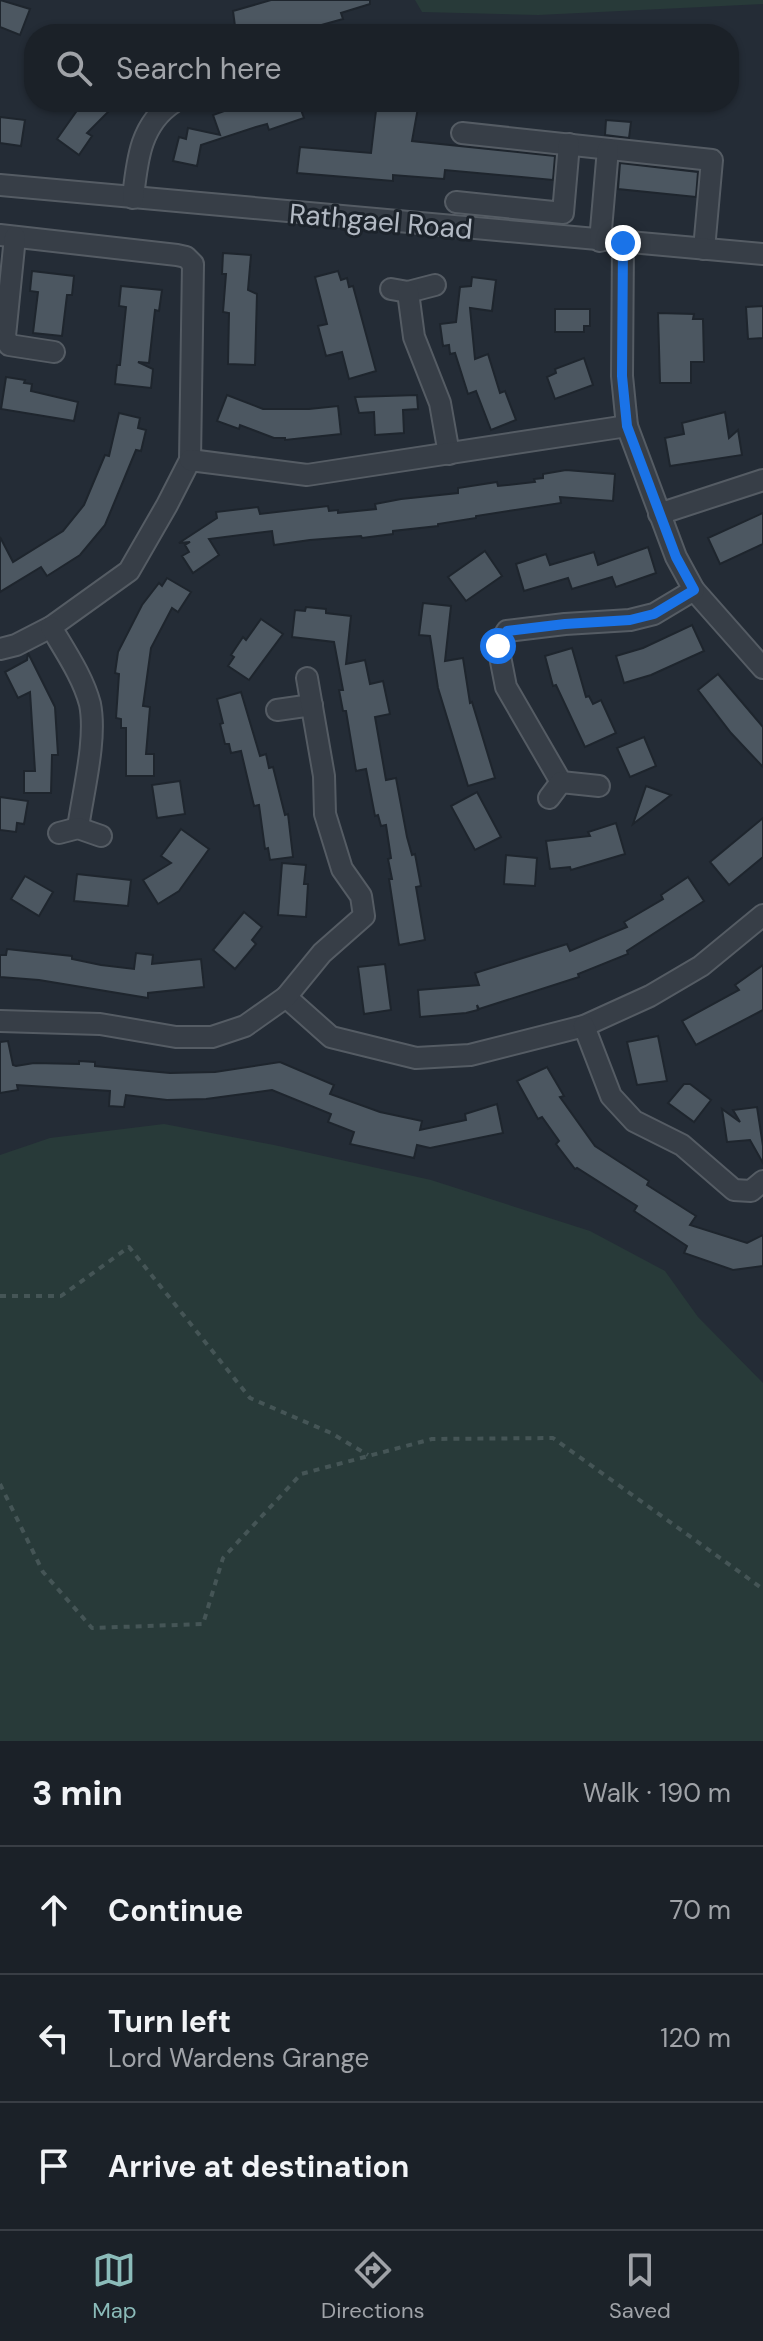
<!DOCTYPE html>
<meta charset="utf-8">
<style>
body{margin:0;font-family:"DM Sans",sans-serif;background:#242930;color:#f1f3f6}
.stop{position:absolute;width:24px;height:24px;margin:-18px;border:6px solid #1a73e8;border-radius:50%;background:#fff}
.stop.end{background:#1a73e8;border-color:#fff;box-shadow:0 2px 8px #0008}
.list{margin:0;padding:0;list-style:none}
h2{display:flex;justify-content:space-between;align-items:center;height:104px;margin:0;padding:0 32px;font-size:34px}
h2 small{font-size:26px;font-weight:400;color:#a0a3a8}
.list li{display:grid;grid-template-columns:52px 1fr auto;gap:24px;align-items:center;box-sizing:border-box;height:128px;padding:0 32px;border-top:2px solid #393e45}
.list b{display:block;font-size:30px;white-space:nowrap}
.list p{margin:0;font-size:26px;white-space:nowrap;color:#a0a3a8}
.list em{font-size:26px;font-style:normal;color:#a0a3a8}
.icon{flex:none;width:44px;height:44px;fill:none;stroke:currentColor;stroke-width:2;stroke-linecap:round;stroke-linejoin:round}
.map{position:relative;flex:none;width:763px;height:1741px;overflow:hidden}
.search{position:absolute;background:#1b2128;box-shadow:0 2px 6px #0004;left:24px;right:24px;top:24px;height:88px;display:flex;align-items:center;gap:20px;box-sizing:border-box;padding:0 28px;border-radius:32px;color:#a0a3a8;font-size:30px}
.sheet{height:488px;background:#1b2128}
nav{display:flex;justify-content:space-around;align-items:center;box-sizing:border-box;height:112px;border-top:2px solid #393e45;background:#1b2128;font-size:22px;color:#a0a3a8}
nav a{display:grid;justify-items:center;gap:4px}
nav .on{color:#8bbbb9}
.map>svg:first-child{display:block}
.green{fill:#283a39}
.building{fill:#4c5761;stroke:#1e252d;stroke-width:2}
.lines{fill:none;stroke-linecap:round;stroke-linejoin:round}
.minor-casing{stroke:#555c64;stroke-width:24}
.path{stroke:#455556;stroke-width:4;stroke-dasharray:6 6;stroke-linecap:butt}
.minor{stroke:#373e47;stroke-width:20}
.route{stroke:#1a73e8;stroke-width:10}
.labels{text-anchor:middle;stroke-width:6;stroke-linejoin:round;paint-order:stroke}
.street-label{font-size:28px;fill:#b2b9c3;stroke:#1c232b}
</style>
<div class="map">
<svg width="763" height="1741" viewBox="0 0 763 1741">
<rect width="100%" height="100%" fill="#242c36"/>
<g class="green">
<path d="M415,0H763V4L538,15L422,12Z"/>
<path d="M164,1124L274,1145L431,1180L590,1231L665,1271L698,1317L763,1383V1741H0V1155L50,1138Z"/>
</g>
<g class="building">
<path d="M0,0L30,9L20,35L0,27Z"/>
<path d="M271,0H370V4L341,13L343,19L289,34H236L233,11Z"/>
<path d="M83,102H118L87,133L92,136L79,155L57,139Z"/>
<path d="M249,102H298L304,118L269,130L267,124L256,127L201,145L197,166L173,161L179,137L186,139L188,128L220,135L213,115Z"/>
<path d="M377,102H419L412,141L555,156L553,180L445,170L444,179L393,175V181L297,173L300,147L371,153Z"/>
<path d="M0,117L25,120L21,146L0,143Z"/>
<path d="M606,120L631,122L629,138L605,135Z"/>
<path d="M620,163L698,172L696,197L618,189Z"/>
<path d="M223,253L251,255L248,290L257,294L255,365L228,364L229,313L223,312L226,274H222Z"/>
<path d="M32,271L74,276L72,295H67L62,336L33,333L38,292L30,291Z"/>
<path d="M338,271L341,280L347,278L349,287L353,286L376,371L349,379L342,352L326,356L318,326L327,324L315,277Z"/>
<path d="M472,277L496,280L492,311L470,308L475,359L488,354L500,393L505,391L516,420L491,430L476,391L468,394L455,353L450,354L449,345L443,346L440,324L456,322L460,287L471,286Z"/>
<path d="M121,286L162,290L159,311L155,310L149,363L138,362L153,369L151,388L115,384L117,365H120L126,307L119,306Z"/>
<path d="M763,306V338L748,339L746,307Z"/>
<path d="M555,309H590V326H584V332H555Z"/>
<path d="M658,313L694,314L693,319H703L704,362H691V383H660Z"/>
<path d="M584,358L593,385L555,399L547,377L556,373L555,369Z"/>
<path d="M6,377L25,380L24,383L32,384L31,391L78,402L74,421L1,409Z"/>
<path d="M227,395L263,409H309L338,406L341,434L285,440V438H274L240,425L239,429L217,421Z"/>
<path d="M417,395L418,409L403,410L404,433L375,435L374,412L359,413L355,397Z"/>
<path d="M725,412L729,438L738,430L742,455L670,466L665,438L684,434L682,423Z"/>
<path d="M119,413L140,418L138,428L146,430L141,451L136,450L105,525L80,555L47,576L41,567L0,592V537L13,562L63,531L84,505L105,455L109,456Z"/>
<path d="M566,470L615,474L613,501L560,497L561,503L476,516V518L438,524V526L393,531V534L362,538L361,536L310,540L274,545L272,531L209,539L219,555L193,573L182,556L189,552L185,545L190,542L179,543L217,518L216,512L258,507L260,514L328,506L329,511L338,510V513L376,509L375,504L401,499L458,493V488L497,482L498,486L535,482L534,479L543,478V474Z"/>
<path d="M763,513V544L720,564L708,538Z"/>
<path d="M648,547L656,573L616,587L612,577L572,589L568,578L524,591L516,564L546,554L550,565L594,552L598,565Z"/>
<path d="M485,551L502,576L466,601L448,577Z"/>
<path d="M167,578L191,592L178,612L172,608L151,648L143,706L150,707L146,754H154V776H126V728H121V719L116,718L119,674L115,673L118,652L142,605L159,583L162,586Z"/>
<path d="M423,603L451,606L445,661L463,658L470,703L472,702L495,778L468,786L438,688L430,636L419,635Z"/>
<path d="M306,607L326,609V613L351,616L346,664L365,660L370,684L383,681L390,714L375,717L386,780L396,778L407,837L412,855L415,854L421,886L416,887L425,940L399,945L389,879H392L388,859L391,858L386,825L381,826L378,815L375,816L366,769L356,771L346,711H343L339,690H343L334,642L292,637L295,610L305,611Z"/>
<path d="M261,619L283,634L249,680L228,666L234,657L231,655L243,637L246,640Z"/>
<path d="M692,625L704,651L651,675L624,683L616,656L643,648Z"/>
<path d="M572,648L586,697L589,696L593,704L601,700L616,733L585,747L556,685L553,686L545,656Z"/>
<path d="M28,653L55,707L58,755H52L51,793H24V771H35L30,692L18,698L5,672L27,660Z"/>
<path d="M718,674L763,727V767L731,733L698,690Z"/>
<path d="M241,692L260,756L266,754L269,768L273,767L285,815L288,814L293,857L270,860L268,848L265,849L259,805L254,806L241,751L231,753L229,744H225L220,724L223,723L217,699Z"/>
<path d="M644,737L656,766L630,777L617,748Z"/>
<path d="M180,781L185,814L157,818L152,785Z"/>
<path d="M646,786L671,795L633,824Z"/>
<path d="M477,792L501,837L475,850L451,806Z"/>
<path d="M0,797L28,801L24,824L17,823L16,832L0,830Z"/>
<path d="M763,818V857L729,885L710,862Z"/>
<path d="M616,823L625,854L571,870L570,867L550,869L546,841L590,836L588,832Z"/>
<path d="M181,829L209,849L179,891L158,904L143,880L171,863L161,856Z"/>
<path d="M506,855L537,858L535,886L504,884Z"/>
<path d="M282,863L306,865L304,884H308L306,917L278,915Z"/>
<path d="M77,874L131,880L128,906L74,901Z"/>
<path d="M25,876L53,892L39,916L11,899Z"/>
<path d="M688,877L704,901L627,951L628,954L578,974L579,977L479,1009L477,1005L478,1010L466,1013L420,1017L418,990L479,985L475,973L567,944L570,951L627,927L624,922L663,899L661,895Z"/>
<path d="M244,912L262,927L252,940L256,944L235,969L213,950Z"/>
<path d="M7,949L72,956V959L101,965L134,969L136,953L153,955L152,964L201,959L204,987L148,993V998L39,980L0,977V955H6Z"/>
<path d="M385,964L391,1010L364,1014L358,967Z"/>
<path d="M763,965V1010L696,1045L682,1021L739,990L735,985Z"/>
<path d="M658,1036L667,1081L637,1085L627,1042Z"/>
<path d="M8,1041L13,1065L16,1066L34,1063L79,1064V1061L95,1062V1066L170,1073L215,1072L280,1062L334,1085L330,1094L380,1112L422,1121L420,1130L466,1120L465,1114L497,1104L503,1133L430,1148L417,1145L414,1158L350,1144L354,1132L328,1122L331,1114L272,1090L206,1099L167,1100L126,1095L124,1107L109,1106L110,1091L17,1085L18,1090L0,1093V1042Z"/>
<path d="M547,1067L564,1096L560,1097L595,1146L649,1181L647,1185L696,1216L690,1225L747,1243L763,1235V1266L733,1270L684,1253L687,1246L634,1211L637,1206L577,1168L575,1169L556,1144L559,1141L542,1117L538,1119L517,1081Z"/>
<path d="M684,1084H690L711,1100L694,1122L668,1103Z"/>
<path d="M757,1107L763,1146V1163L750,1140L727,1142L722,1109L740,1122L733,1110Z"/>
</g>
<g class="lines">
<g class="minor-casing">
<g id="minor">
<path d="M462,133L712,160L704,249"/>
<path d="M0,185L763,254"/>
<path d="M133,198C137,161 140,124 174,102"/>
<path d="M456,202L563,213L569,144"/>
<path d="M0,235L177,255L186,257L193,264L190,460L167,505L129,571L51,627L16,645L0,649"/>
<path d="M15,237L5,336L9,345L54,352"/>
<path d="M600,241L608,149"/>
<path d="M623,243L622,376L627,426L676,557L694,590L763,668"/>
<path d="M391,289L408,292L435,285"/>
<path d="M408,292L414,337L440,403L449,454"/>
<path d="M190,460L307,475L627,426"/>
<path d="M659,514L763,480"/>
<path d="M51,627C65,651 83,677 90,704C97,739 83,792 78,828"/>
<path d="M277,710L312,705"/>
<path d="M561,782L506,687L498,646L507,631L565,624L630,620L654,614L694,590"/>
<path d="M549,798L561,782L599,786"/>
<path d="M59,833L78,828L101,836"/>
<path d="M286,997L331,1037L416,1058L470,1055L584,1026L650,996L701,966L763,915"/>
<path d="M0,1021L100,1024L176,1037H212L245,1026L286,997L322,953L364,916L361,896L342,869L325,814L324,776L307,678"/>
<path d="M584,1026L611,1096L634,1121L682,1145L734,1190L751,1191L763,1181"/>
</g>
</g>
<g class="path">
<path d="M0,1296H61L129,1247L250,1398L331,1433L368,1455"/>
<path d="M0,1484L43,1572L92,1628L203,1624L223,1558L301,1474L432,1439L553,1438L763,1589"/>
</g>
<use href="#minor" class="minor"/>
</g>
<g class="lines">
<path class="route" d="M498,646L507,631L565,624L630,620L654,614L694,590L676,557L627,426L622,376L623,243"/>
</g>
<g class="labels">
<g class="street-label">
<text transform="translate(381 221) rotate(5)" y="10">Rathgael Road</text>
</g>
</g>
</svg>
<div class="stop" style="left:498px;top:646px"></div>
<div class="stop end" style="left:623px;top:243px"></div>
<div class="search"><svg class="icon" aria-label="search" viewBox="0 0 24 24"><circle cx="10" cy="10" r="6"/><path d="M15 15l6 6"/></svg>Search here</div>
</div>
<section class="sheet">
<h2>3 min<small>Walk · 190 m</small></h2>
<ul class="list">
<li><svg class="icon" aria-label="ahead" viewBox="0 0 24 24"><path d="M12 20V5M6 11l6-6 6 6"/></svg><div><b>Continue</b></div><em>70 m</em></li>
<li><svg class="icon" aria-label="left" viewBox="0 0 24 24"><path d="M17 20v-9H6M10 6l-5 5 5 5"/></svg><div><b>Turn left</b><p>Lord Wardens Grange</p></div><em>120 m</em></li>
<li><svg class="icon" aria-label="arrive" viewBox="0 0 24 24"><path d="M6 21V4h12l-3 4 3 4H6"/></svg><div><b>Arrive at destination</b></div></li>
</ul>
</section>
<nav>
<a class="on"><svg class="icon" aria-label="map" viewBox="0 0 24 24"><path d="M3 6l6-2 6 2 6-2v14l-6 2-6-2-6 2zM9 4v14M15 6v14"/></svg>Map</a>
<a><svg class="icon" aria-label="directions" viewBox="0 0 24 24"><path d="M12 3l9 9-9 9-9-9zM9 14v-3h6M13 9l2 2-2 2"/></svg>Directions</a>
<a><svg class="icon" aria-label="saved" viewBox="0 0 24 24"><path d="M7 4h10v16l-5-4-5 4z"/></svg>Saved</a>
</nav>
